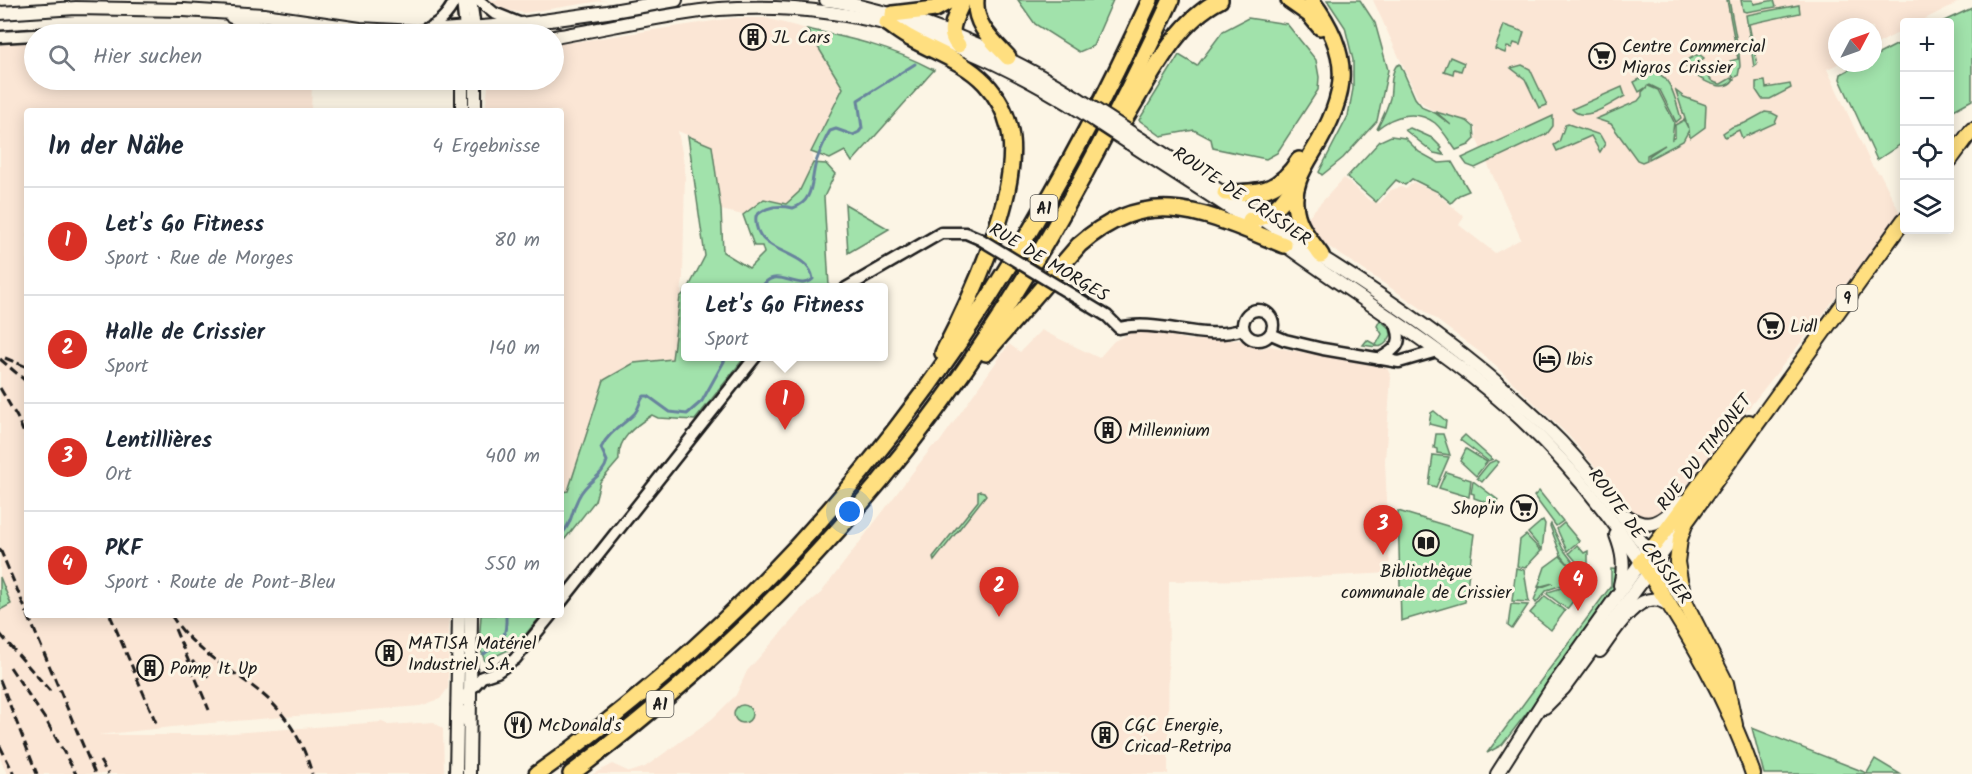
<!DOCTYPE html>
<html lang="de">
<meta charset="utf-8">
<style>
body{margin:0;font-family:Kalam,sans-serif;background:#f6f6f7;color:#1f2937}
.controls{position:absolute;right:18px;top:18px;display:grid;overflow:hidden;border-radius:6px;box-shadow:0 3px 15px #0003}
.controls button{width:54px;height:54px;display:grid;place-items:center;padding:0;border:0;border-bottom:2px solid #e0e1e3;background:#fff;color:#1f2937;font:30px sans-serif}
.compass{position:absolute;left:1828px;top:18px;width:54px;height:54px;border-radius:50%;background:#fff;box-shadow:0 3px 15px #0003;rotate:49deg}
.you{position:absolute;left:850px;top:512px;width:21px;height:21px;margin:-15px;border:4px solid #fff;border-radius:50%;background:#1a73e8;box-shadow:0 0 0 9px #1a73e833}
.badge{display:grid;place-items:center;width:39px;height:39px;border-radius:50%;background:#d93025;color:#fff;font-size:20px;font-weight:700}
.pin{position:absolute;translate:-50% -50px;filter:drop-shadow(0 2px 3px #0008)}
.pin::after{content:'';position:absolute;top:32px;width:21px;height:18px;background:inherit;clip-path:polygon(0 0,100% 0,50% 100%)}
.popup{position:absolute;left:681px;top:283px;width:207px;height:78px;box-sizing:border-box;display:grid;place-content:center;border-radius:6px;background:#fff;filter:drop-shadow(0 2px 4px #0005);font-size:20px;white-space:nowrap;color:#747a83}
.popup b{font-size:22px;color:#1f2937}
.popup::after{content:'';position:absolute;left:50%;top:100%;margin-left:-12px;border:12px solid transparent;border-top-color:#fff}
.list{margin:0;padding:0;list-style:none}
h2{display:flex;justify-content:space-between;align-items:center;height:78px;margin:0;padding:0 24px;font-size:26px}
h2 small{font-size:20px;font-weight:400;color:#747a83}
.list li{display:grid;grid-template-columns:39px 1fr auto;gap:18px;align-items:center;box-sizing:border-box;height:108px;padding:0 24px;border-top:2px solid #e0e1e3}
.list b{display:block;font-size:22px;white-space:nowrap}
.list p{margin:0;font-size:20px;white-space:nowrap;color:#747a83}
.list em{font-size:20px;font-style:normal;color:#747a83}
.icon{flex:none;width:33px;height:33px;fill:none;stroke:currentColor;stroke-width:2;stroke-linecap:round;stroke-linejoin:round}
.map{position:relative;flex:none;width:1972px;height:774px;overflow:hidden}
.search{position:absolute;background:#fff;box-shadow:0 3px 15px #0003;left:24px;top:24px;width:540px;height:66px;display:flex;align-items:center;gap:15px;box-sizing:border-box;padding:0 21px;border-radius:33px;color:#747a83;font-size:22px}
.panel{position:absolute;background:#fff;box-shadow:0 3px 15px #0003;left:24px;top:108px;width:540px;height:510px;border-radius:6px}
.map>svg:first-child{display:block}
.built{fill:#fbe6d5}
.green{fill:#a1e2ab;stroke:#5e7f64;stroke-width:1.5}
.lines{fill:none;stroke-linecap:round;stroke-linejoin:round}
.stream{stroke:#67839d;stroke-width:3}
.tertiary-casing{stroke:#1c1c1c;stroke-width:15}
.secondary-casing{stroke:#1c1c1c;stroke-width:16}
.primary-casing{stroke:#1c1c1c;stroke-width:18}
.motorway-casing{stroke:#1c1c1c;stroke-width:20}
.tertiary{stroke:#fcf5e5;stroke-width:10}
.secondary{stroke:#fcf5e5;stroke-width:12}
.primary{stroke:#ffdf80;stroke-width:14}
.motorway{stroke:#ffdf80;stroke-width:15}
.rail{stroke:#1c1c1c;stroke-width:3;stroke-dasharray:9 4.5;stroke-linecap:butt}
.tertiary-bridge-casing{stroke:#1c1c1c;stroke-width:15;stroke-linecap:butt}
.secondary-bridge-casing{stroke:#1c1c1c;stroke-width:16;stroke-linecap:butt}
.tertiary-bridge{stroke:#fcf5e5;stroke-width:10}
.secondary-bridge{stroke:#fcf5e5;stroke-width:12}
.labels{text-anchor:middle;stroke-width:6;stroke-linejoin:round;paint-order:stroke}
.shield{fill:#fcf5e5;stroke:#5f5d58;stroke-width:1.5}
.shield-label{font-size:16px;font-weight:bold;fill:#1c1c1c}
.poi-label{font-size:18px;fill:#1c1c1c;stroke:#fcf5e5;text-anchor:start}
.street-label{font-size:18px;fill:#1c1c1c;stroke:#fcf5e5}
</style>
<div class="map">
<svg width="1972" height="774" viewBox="0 0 1972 774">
<rect width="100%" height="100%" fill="#fcf5e5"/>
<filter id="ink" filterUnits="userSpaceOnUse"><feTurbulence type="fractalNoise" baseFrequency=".0167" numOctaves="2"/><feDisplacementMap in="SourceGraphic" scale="12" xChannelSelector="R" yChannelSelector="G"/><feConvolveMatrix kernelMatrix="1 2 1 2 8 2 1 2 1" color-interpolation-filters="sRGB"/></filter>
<g filter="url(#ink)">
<g class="built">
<path d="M489,0H607L524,13L505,10Z"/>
<path d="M1373,0H1963L1919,22H1904V30L1873,46V27H1837V63H1840L1827,69L1872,166L1881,175L1899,211V215L1814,326L1673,503L1654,518H1645L1636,514L1568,435L1485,356L1415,304L1320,241L1306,227L1304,221L1344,178L1370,201L1380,203L1391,190L1401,187L1406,189L1413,182L1434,191L1464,216L1459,225L1495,253L1521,239L1476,138L1477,131L1473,123L1430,109L1418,99Z"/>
<path d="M733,18H765L807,29L843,88L811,152L813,163L799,192L786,204L764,199L743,215L721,210L712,146L678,131L685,169L683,278L672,359L634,363L604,380L568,492H561V111H485L489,80H554V45Z"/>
<path d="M34,42V80H273L312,84L311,111H27V615H449L448,688L440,699L420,706L210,723L98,735H205L382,722L389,725L434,722L443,729L444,774H7L0,758V45Z"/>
<path d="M1041,330L1099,358L1114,341L1133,332L1158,333L1189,340H1243L1250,346L1260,349L1270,346L1387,368L1391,377L1385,461L1390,573L1258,580L1169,581L1168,774H593L612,764L630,772L645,767L712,719L736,695L747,671L803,608L821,593L932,447L939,443L1009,344L1020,352Z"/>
</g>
<g class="green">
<path d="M1018,0H1113L1093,46L1079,52L1035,24Z"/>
<path d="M1327,0H1360L1375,23L1388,70L1377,121L1343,158L1322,175L1319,172L1348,116L1353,89V60L1345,27Z"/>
<path d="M1727,0H1729L1739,53L1740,66L1738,76L1735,77L1732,76L1730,61L1738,59Z"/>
<path d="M1741,0H1753L1754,4L1774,0L1776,7L1746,12L1743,11Z"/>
<path d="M1799,5L1800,13L1749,24L1757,65L1754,67L1746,15Z"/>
<path d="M1972,8V100L1950,112V22H1942Z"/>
<path d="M1248,18L1287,24L1316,60L1319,77L1318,90L1277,153L1266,159L1213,148L1211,139L1194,130L1161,136L1139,120L1179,55L1197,66L1223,31Z"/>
<path d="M1504,25L1524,32L1520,45L1514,43L1512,48L1507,47L1505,53L1495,49Z"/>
<path d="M807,29C854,39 891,47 934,70L852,162L845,151L830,159L811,152L843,88Z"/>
<path d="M1904,41V142L1877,160L1840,79L1841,74L1861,63H1873V57Z"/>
<path d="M1699,54L1704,58L1698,63L1700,74L1706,69C1708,78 1711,83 1721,84L1731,78L1734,79C1724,96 1693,77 1685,65V61Z"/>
<path d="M1450,57L1464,63L1461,71L1454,69L1453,74L1444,71Z"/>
<path d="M1400,64L1415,98L1423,108L1435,113L1451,125L1436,112L1467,121L1474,127L1475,139L1469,145L1456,150C1450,142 1443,130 1435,123C1416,109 1394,115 1377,129C1382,119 1387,110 1390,98C1392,87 1390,75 1396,66Z"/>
<path d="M1522,65L1530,69L1547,105L1539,108L1525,79L1511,68Z"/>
<path d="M1653,72C1672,75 1676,103 1681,118L1676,122L1660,90L1650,85L1648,86L1658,90L1674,122L1672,139L1675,137V125L1684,120L1688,128L1676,91L1684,97L1706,105L1705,127L1690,138L1689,130L1683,141L1649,159V156L1665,145L1647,155V160L1642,162L1637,160L1611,124L1596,119L1638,101L1642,96V92L1647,87L1639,92L1634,82Z"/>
<path d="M1765,81L1766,88L1790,84L1791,88L1770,99H1762L1756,90V82Z"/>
<path d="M1622,87L1625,96C1612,103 1584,124 1572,109Z"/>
<path d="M1765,112L1772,113L1778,116L1775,123L1742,138L1739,130L1725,137L1723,133L1732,127L1745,123Z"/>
<path d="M1553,116V126L1547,134L1475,168L1467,165L1462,158Z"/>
<path d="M1568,124L1600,135L1605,144L1600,152L1591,136L1557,151L1554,145L1559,142L1565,125Z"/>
<path d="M1410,128L1432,138L1442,148L1440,150L1444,155L1434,153L1405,130Z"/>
<path d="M688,136L712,146L721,210L723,252L749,268L764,253L762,246H754L743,215L764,199L786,204L799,192L813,163L826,164L835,174L824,197L829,286L689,287L705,256Z"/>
<path d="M1391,136L1405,138L1419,152L1439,163L1452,162L1469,191L1459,195L1451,203L1438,192L1412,179L1405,185L1396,180L1376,202L1347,177L1380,141Z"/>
<path d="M845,204L889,229L848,253Z"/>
<path d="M686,291V356L745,357L695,420L658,418L652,415C635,426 617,439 619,460L600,482L595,501L561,544V492L568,491L604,380L634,363L672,359L680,297Z"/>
<path d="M1380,320L1390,329L1391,335C1384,350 1378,347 1363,345L1367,340L1376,345L1382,334L1377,326Z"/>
<path d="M1434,411L1446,421L1445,428L1429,424L1431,413Z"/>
<path d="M1436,434H1443L1450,455L1437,453V449L1434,448Z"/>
<path d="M1465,435L1492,459H1493L1488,461L1460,440Z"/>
<path d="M1466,449L1487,462L1476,476L1460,461Z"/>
<path d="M1433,455L1449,457L1436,487L1429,485Z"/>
<path d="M1496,460L1499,462L1482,482L1477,478L1489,463Z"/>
<path d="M1446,472L1471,480L1469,497L1439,488Z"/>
<path d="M1473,481L1498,500L1494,505L1474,498V494L1471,493Z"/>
<path d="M980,491L984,492L986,495L934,561L933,557L978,501V492Z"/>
<path d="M1539,491L1563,521L1556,526L1534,496Z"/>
<path d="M1398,511L1474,534L1465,602L1401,621Z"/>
<path d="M1543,520L1545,524L1542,550L1528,533Z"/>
<path d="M1564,523L1579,541L1567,551L1557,529Z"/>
<path d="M1551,524L1563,549L1576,566L1575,581L1547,590L1536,603L1534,600L1539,588L1553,583L1538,587L1545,567L1560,556L1569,565L1561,555L1550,526Z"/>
<path d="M1526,535L1541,551L1525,568L1517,566L1520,540Z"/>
<path d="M1577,545L1584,553L1588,551V564L1579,565L1569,553Z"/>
<path d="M1579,567H1588L1589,580L1584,586L1578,580Z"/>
<path d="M1516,568L1524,570L1529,602L1512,601Z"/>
<path d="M1611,569L1621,570L1616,586L1608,602L1555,676L1502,745L1487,753L1611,586Z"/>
<path d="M0,577L11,604L0,610Z"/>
<path d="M1577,583L1580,586L1575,594L1577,596L1567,609L1547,594L1548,592Z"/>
<path d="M1545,596L1565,611L1551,630L1530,613Z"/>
<path d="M1511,604L1528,605L1512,629L1508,626Z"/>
<path d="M481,615H540V617L515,647L485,661L479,646Z"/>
<circle cx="743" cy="714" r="9"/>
<path d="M1752,728L1867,773L1875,759L1900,774H1764Z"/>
</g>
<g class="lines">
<g class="stream">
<path d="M765,288L764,284C778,267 799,292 813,279C809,248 752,256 756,216C766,206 779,205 793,208C813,202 811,183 815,166C816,160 827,135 830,131L836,129L853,135L859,132L862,128L858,100L915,64"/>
<path d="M561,535C575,520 571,504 584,489C592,479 604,474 607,461L601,448C608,432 624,425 635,413C640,407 639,401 644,396H648L670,412L687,414L702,401L727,356"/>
<path d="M484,654C502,640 507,639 506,615"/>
</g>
<g class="tertiary-casing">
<g id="tertiary">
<path d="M462,0L465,29"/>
<path d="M471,0L475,28"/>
<path d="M478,0L494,13L519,23"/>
<path d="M424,30C439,24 448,15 455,0"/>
<path d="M38,34H100"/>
<path d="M0,37L34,35"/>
<path d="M1059,287L1107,316L1119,328C1159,318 1203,343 1243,329"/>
<path d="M846,288L941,233H966L980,239"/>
<circle cx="1258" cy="325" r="15"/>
<path d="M1271,334L1285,340L1323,349L1399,362L1437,351"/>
<path d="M1379,359C1399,348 1404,342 1394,320"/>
<path d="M561,602L756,356"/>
<path d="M470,726L457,705L482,677L497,672L515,659L551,615"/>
</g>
</g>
<g class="secondary-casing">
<g id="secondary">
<path d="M826,0C842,1 859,6 875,10C948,27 1012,58 1076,97"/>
<path d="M0,13L76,8L184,10L264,15L360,29L416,32L521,24L607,12L676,0"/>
<path d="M232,17L256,26L302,34"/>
<path d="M554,37C608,28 664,14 719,9C851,0 961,37 1071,105"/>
<path d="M462,111V80"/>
<path d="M475,111V80"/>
<path d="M1133,134C1190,170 1244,208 1301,244C1394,302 1484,363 1561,442C1607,491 1645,546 1683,601"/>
<path d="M1129,143L1256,225"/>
<path d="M1278,240C1342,287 1410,328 1472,377C1537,428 1595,493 1641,562L1553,686L1497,774"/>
<path d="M1627,516C1652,534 1664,518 1683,501"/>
<path d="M1616,535C1623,553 1625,566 1620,585"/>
<path d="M1600,651C1612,635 1635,594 1658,600C1663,601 1667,604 1671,607"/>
<path d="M1545,707L1564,688L1681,528"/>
<path d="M456,774L459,615"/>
<path d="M469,774L471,615"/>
</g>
</g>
<g class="primary-casing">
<g id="primary">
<path d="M1950,160L1972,130"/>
<path d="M1749,422C1709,466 1679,517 1641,562C1686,628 1727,697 1753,774"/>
<path d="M1735,725L1726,683L1686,604L1680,580L1677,562L1680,539L1686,522L1904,220"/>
</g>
</g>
<g class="motorway-casing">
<g id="motorway">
<path d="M976,0C974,25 992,40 1008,57"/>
<path d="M1289,0L1309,14L1320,27"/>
<path d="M1311,0C1353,55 1349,94 1313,152C1302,170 1291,189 1296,211C1299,228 1311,241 1321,255"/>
<path d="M893,14L935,9L951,0"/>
<path d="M887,23C895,28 902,34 910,38C935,52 964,61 985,83C996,95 1005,110 1009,127C1024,186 971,299 943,353"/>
<path d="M958,45C945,31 957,15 963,0"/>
<path d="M1117,131C1146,87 1172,24 1220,0"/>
<path d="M1225,193C1260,193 1279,192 1299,160"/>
<path d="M1250,220C1271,218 1285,200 1295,183"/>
<path d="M986,353L1079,245C1150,182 1207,214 1284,245"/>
<path d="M537,774C817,577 1009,310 1150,0"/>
<path d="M571,774C696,680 809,572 906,449C1014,312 1098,158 1171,0"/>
</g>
</g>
<use href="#tertiary" class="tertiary"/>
<use href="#secondary" class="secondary"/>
<use href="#primary" class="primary"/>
<use href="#motorway" class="motorway"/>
<g class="rail">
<path d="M5,358L27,367"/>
<path d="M0,359L27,382"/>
<path d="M0,388L17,417L27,440"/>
<path d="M0,549L27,613"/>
<path d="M28,615L95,774"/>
<path d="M110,615L157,725"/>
<path d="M171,615C195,653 228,666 261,693C286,713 304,743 312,774"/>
<path d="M175,629L209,710"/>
<path d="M0,634L50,691"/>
<path d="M192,661L211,679"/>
<path d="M10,667L47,722L76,774"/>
<path d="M0,680L37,774"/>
<path d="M0,746L14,774"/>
<path d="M100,761L108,774"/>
</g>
<g class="tertiary-bridge-casing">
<path id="tertiary-bridge" d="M980,239L1059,287"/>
</g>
<g class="secondary-bridge-casing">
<g id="secondary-bridge">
<path d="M1076,97L1133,134"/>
<path d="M1071,105L1129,143"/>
</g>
</g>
<use href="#tertiary-bridge" class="tertiary-bridge"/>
<use href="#secondary-bridge" class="secondary-bridge"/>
</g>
</g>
<defs>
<g id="building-ring" transform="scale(1.35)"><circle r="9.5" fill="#fcf5e5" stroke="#1c1c1c" stroke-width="1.5"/><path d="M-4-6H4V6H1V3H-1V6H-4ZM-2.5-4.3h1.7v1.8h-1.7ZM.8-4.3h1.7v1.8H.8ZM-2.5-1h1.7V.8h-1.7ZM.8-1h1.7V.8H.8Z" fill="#1c1c1c"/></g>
<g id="supermarket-ring" transform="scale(1.35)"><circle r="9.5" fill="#fcf5e5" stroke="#1c1c1c" stroke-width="1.5"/><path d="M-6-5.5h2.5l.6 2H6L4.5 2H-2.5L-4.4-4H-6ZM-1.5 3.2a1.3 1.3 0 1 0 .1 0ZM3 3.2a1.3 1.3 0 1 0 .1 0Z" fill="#1c1c1c"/></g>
<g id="hotel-ring" transform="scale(1.35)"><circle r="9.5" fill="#fcf5e5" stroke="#1c1c1c" stroke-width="1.5"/><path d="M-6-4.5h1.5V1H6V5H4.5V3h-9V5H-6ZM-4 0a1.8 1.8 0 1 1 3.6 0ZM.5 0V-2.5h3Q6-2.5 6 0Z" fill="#1c1c1c"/></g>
<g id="library-ring" transform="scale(1.35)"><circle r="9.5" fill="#fcf5e5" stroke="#1c1c1c" stroke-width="1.5"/><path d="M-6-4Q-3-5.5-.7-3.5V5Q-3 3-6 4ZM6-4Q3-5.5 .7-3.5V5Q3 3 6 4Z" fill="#1c1c1c"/></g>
<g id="restaurant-ring" transform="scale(1.35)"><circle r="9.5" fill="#fcf5e5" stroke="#1c1c1c" stroke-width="1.5"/><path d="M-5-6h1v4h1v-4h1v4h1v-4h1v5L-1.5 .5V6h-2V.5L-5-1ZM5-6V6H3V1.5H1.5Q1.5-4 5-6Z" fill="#1c1c1c"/></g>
</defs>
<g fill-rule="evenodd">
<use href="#building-ring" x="753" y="37"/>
<use href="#supermarket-ring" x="1602" y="56"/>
<use href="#supermarket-ring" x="1771" y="326"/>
<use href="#hotel-ring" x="1547" y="359"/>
<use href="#building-ring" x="1108" y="430"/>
<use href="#supermarket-ring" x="1524" y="508"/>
<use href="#library-ring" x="1426" y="543"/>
<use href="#building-ring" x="389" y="653"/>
<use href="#building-ring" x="150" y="668"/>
<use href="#restaurant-ring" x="518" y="725"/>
<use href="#building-ring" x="1105" y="735"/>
</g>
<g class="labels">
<g class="shield">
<rect x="1030.5" y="195" width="27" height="26" rx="4.5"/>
<rect x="1836.5" y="285" width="21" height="26" rx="4.5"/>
<rect x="646.5" y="691" width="27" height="26" rx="4.5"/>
</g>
<g class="shield-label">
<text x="1044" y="214">A1</text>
<text x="1847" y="304">9</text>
<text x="660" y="710">A1</text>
</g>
<g class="poi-label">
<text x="772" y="43">JL Cars</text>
<text x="1622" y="52">Centre Commercial<tspan x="1622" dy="21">Migros Crissier</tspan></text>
<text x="1790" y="332">Lidl</text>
<text x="1566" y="365">Ibis</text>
<text x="1128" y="436">Millennium</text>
<text x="1504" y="514" text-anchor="end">Shop'in</text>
<text x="1426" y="577" text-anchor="middle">Bibliothèque<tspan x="1426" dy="21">communale de Crissier</tspan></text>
<text x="408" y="649">MATISA Matériel<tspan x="408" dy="21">Industriel S.A.</tspan></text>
<text x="170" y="674">Pomp It Up</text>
<text x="538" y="731">McDonald's</text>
<text x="1124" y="731">CGC Energie,<tspan x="1124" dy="21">Cricad-Retripa</tspan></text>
</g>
<g class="street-label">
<text transform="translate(1242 196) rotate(34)" y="6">ROUTE DE CRISSIER</text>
<text transform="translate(1049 262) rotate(31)" y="6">RUE DE MORGES</text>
<text transform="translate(1704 452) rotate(-52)" y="6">RUE DU TIMONET</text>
<text transform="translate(1640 536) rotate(54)" y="6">ROUTE DE CRISSIER</text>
</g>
</g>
</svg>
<div class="controls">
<button>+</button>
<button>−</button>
<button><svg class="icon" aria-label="locate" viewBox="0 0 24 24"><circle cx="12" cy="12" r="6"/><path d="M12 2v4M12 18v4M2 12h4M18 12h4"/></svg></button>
<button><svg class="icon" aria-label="layers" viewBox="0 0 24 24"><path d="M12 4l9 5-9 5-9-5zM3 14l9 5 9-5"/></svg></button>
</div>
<svg class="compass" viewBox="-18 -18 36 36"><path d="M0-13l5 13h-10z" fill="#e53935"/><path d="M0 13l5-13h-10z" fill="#747a83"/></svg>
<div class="you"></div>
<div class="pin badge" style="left:785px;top:430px">1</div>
<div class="popup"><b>Let's Go Fitness</b>Sport</div>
<div class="pin badge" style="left:999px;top:617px">2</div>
<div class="pin badge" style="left:1383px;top:555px">3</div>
<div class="pin badge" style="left:1578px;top:611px">4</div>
<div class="search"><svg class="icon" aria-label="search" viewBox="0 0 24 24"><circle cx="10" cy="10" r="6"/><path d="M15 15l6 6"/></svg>Hier suchen</div>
<section class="panel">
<h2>In der Nähe<small>4 Ergebnisse</small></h2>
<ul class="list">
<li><span class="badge">1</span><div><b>Let's Go Fitness</b><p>Sport · Rue de Morges</p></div><em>80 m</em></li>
<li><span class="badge">2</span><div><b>Halle de Crissier</b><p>Sport</p></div><em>140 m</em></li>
<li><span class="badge">3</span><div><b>Lentillières</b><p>Ort</p></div><em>400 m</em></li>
<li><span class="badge">4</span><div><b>PKF</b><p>Sport · Route de Pont-Bleu</p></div><em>550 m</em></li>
</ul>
</section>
</div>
